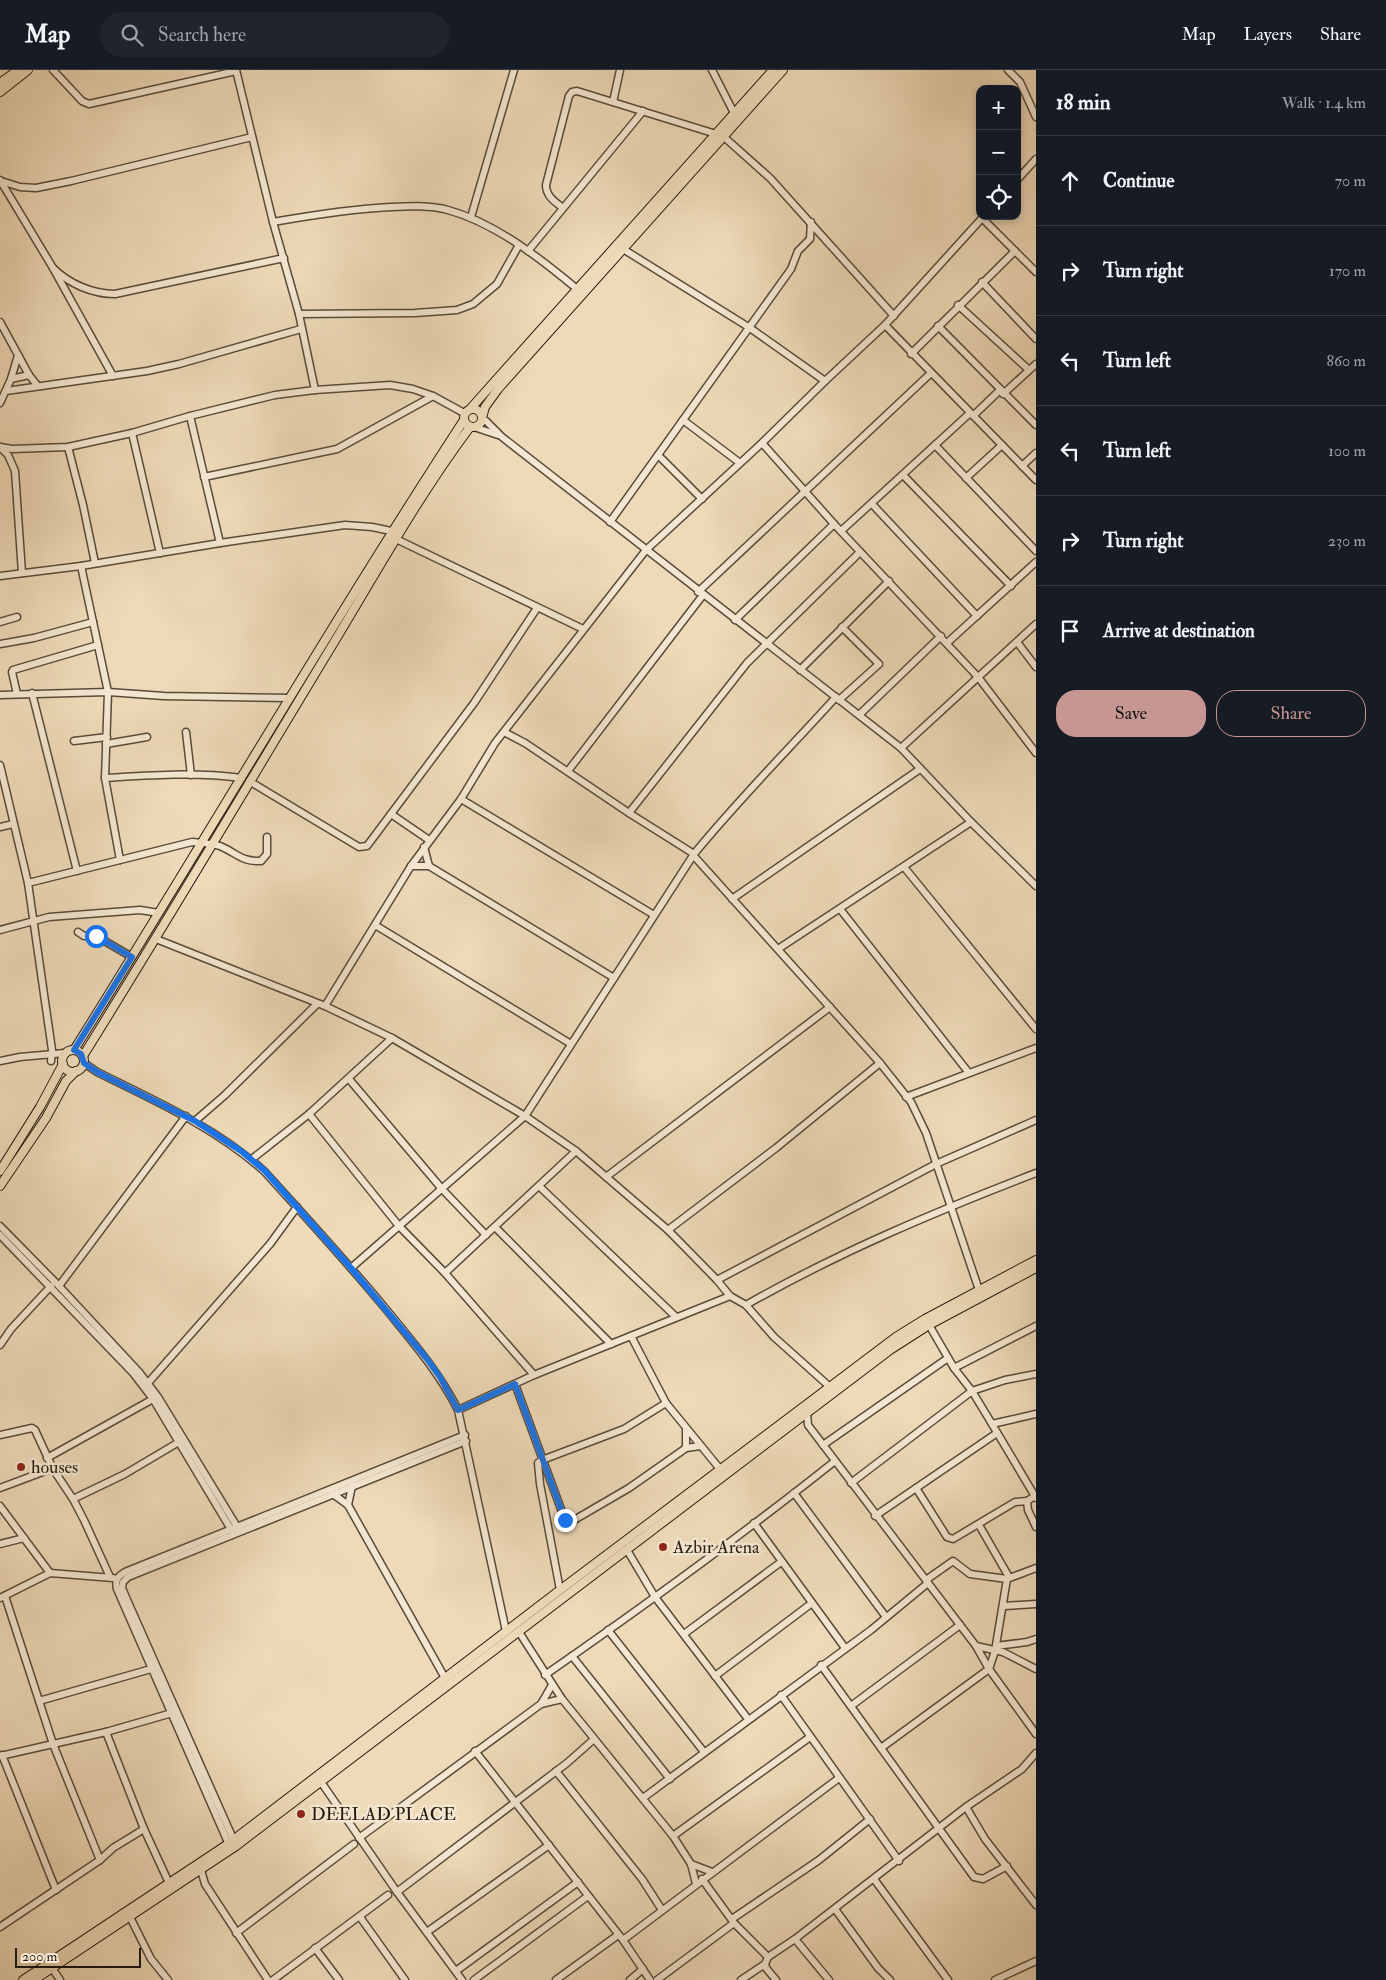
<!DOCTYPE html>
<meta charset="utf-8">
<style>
body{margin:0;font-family:"IM FELL Double Pica",serif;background:#20242c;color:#f1f3f6}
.controls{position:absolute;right:15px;top:15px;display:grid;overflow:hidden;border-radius:10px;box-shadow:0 2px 8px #0003}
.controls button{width:45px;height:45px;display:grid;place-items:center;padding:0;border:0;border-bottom:1px solid #363941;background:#171b24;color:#f1f3f6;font:25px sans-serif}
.scale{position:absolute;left:15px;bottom:12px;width:126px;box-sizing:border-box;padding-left:5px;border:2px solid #271b10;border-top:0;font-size:14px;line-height:18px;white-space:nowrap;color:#271b10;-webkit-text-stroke:4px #f4e7d1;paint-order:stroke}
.stop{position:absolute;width:15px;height:15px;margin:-11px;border:4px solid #1a73e8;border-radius:50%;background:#fff}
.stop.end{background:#1a73e8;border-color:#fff;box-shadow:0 1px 5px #0008}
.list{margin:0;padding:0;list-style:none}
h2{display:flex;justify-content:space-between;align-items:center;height:65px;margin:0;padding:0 20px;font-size:21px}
h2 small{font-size:16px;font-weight:400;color:#9ea1a6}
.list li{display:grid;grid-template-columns:32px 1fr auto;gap:15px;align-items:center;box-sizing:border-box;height:90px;padding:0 20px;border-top:1px solid #363941}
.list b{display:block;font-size:19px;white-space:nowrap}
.list em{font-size:16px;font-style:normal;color:#9ea1a6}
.actions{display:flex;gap:10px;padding:15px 20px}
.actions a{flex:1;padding:11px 0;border:1px solid #c59692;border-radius:20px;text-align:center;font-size:18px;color:#c59692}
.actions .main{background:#c59692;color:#111}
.icon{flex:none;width:28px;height:28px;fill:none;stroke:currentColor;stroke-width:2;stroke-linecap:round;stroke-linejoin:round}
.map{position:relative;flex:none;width:1036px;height:1910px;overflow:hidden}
header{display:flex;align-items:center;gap:30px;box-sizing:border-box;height:70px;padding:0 25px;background:#171b24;border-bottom:1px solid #363941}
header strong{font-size:24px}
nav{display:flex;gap:28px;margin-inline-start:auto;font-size:18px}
.search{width:350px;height:45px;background:#20242c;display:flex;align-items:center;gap:12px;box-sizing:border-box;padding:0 18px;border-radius:28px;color:#9ea1a6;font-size:19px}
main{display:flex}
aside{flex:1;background:#171b24}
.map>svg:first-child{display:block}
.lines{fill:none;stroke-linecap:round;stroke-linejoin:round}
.minor-casing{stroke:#594b3a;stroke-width:9}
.major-casing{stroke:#271b10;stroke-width:10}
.minor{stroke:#f4e7d1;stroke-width:6}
.major{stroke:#eedab8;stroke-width:8}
.route{stroke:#1a73e8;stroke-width:6}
.poi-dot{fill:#8f2418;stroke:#f4e7d1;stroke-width:2}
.labels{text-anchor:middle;stroke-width:5;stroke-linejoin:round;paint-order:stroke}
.poi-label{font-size:18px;fill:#271b10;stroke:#f4e7d1;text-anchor:start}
</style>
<header>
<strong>Map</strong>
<div class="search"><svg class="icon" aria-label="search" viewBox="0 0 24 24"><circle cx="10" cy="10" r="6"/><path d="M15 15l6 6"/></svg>Search here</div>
<nav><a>Map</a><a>Layers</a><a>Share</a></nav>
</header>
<main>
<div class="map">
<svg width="1036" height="1910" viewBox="0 0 1036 1910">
<rect width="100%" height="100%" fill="#eedab8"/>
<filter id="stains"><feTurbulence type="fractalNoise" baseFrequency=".004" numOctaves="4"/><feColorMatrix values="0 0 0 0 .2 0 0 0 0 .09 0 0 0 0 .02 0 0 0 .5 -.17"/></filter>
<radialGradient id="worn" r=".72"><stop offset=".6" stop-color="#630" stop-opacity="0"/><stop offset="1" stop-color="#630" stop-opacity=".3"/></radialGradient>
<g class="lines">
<g class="minor-casing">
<g id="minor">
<path d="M53,0L82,31L89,34L236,1"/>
<path d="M236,0L273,152L299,244L315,320"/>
<path d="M712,0L734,43"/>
<path d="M1008,0L1020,12L1036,47"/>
<path d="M613,32L620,0"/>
<path d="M724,67L770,108L894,246"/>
<path d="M0,110L53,198L113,306"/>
<path d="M1017,110L1036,89"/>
<path d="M1,111L20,117L36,118L71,111L252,67"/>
<path d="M563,138C554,131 546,126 546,115L569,26L572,22L577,21L716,64"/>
<path d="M471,147L514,0"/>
<path d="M982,148L1036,202"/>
<path d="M273,152C313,145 350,139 391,137C409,136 430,135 448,140C495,153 540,188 577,219"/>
<path d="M623,179L750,258L825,311"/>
<path d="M528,181L643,41"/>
<path d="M53,198C69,214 93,224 115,224L284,188"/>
<path d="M982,212L1036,269"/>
<path d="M958,235L1029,300"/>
<path d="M299,244L415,243L457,240L473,234L497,214L519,175"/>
<path d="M0,252L29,305L37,315"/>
<path d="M885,255L1036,410"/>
<path d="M938,256L1036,355"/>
<path d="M911,284L1015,181"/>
<path d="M11,309L29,305"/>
<path d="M6,321L147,301L179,294L301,259"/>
<path d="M1003,324L1036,294"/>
<path d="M0,333L11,309L18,285"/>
<path d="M190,346L220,473"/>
<path d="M973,346L1000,320"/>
<path d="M482,350L486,351L502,367L901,678L971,752L1036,816"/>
<path d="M683,350L740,393"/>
<path d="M474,357L498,365"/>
<path d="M132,363L160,483"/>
<path d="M762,373L834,454L978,607L1036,683"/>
<path d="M935,375L1036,481"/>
<path d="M0,377L12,379L68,377L132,363L190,346L275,325L315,320L390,315L413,319L433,326L464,343"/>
<path d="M0,377L8,385L15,401L22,503"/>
<path d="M68,377L83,435L95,493"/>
<path d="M658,385L702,429"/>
<path d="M1022,396L1036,383"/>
<path d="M903,405L1011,516"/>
<path d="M204,407L337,379L433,326"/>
<path d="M966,408L1002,375"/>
<path d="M872,434L977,546"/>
<path d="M610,452L791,199L798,181L810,169L811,152"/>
<path d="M841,461L970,343"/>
<path d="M396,469L583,559"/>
<path d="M81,496L108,622L105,708L120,790"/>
<path d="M0,506L81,496L220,473L345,455L372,457L391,461"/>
<path d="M698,522L931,303"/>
<path d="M735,550L834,454"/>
<path d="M0,552L17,547"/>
<path d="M1017,572L1036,597"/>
<path d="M947,573L1036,492"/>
<path d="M0,574L34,568L93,552"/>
<path d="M800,600L889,511"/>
<path d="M32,623L77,801"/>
<path d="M17,624L12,602L13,600L98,575"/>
<path d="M0,625L108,622L164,626L290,628"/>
<path d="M839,630L879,594L842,557"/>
<path d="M859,645L941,566"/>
<path d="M186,662L191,705"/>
<path d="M504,662L525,673L629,743L694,784"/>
<path d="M74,671L107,667"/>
<path d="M106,674L147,667"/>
<path d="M901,678L1036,554"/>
<path d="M0,695L28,813L52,980L51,991"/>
<path d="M568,701L703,525"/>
<path d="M105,708C150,705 196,702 242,708"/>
<path d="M249,711L359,777L367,776L474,633L537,538"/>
<path d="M461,729L654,845"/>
<path d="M629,743L747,593L860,482"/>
<path d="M391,744L429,770"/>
<path d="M0,757L13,754"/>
<path d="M424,777L429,796"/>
<path d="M693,785L880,993L911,1032L926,1063L979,1220"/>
<path d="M411,796H429L614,908"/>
<path d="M904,797L1036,959"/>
<path d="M28,813L192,772C201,773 212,773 220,776C237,783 241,792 261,791L267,784V767"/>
<path d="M732,829L920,699"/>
<path d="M840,839L969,1003"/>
<path d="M375,855L571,974"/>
<path d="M0,860L49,847L140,840L159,843"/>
<path d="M78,862L84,866H96L132,887"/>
<path d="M156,869L325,936L392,968L525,1046L576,1081L668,1160L717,1210L730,1226L746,1235L774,1267L830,1317"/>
<path d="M778,879L971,752"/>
<path d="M325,936L411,796L461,729L495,673L646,480L762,373L825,311L885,255L984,146"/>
<path d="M0,991L20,987L65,983"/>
<path d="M84,993L97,1002C155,1031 215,1057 264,1101C305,1146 346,1191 385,1238C412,1271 439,1302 458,1340L506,1561"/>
<path d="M349,1009L442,1119L486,1165"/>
<path d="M906,1027L1036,978"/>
<path d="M309,1044L399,1156L445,1203L534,1305"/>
<path d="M195,1051L225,1025L317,934"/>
<path d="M252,1089L309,1044L392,968"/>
<path d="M606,1107L830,937"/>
<path d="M539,1116L676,1247"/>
<path d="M0,1156L59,1216L139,1302L158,1327L239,1460"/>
<path d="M495,1157L611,1274"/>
<path d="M668,1160L776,1078L880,993"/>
<path d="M0,1165L133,1303L153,1329L232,1461"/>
<path d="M351,1198L525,1046L694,784C739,729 789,679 836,627"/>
<path d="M445,1203L576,1081"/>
<path d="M717,1210L936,1094L1036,1050"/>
<path d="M59,1216L186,1046"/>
<path d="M746,1235C839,1182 937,1141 1036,1103"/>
<path d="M929,1255L954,1298L972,1321L992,1354L1036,1428"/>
<path d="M631,1266L666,1333L720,1399"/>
<path d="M0,1275L11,1259L51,1216"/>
<path d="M954,1298L1036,1256"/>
<path d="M148,1313L270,1174L297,1137"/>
<path d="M515,1314L565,1450L569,1453L629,1418L686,1378L700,1376"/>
<path d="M458,1340L534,1305L730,1226"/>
<path d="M807,1343L808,1355L976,1576L1003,1582L1036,1599"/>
<path d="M992,1354L1036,1344"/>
<path d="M686,1359V1378"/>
<path d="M0,1365L32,1358L35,1360L53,1399L73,1429L84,1450L110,1507"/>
<path d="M823,1375L948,1288"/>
<path d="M47,1388L153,1329"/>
<path d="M851,1413L972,1321L1005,1310L1036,1304"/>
<path d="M0,1418L48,1400"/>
<path d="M916,1418L947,1467L953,1469L1015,1432L1027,1431L1035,1426"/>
<path d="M794,1423L886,1547"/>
<path d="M333,1424L348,1435L445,1608"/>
<path d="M73,1429L125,1404L179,1372"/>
<path d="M1027,1431L1028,1440L1036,1457"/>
<path d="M348,1435L352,1416"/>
<path d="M0,1436L50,1503"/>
<path d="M875,1446L997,1363"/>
<path d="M754,1453L845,1578"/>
<path d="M979,1455L1009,1507"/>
<path d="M0,1474L24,1468"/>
<path d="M627,1480L655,1527L748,1649"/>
<path d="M926,1510L953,1491L970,1504L1007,1509L1036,1498"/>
<path d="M560,1520L540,1414L538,1393L542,1390L624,1359L666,1333"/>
<path d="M5,1526L53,1674L100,1790"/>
<path d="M0,1528L50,1503L113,1508"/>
<path d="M1004,1536L1036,1534"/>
<path d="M608,1560L704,1682"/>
<path d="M519,1562L562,1629L673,1766L691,1794L696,1814"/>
<path d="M684,1564L781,1492"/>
<path d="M976,1576L989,1599L1036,1664"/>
<path d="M996,1576L1027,1572L1036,1569"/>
<path d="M572,1586L670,1709"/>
<path d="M821,1595L974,1807L983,1809L1007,1796"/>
<path d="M545,1605C644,1536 741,1466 835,1391"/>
<path d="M715,1606L812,1533"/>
<path d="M781,1625L899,1791"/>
<path d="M39,1631L151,1599"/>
<path d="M541,1634L552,1615"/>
<path d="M851,1636L960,1555"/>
<path d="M106,1662L144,1759L169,1813"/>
<path d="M881,1678L989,1599L995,1581L1007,1509"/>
<path d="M475,1681L623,1870L650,1910"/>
<path d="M1036,1683L1022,1699L966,1737L985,1769L1036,1835"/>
<path d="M2,1685L56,1820"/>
<path d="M0,1686L106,1662L172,1643"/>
<path d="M556,1701L642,1809L662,1840"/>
<path d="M321,1712L397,1822L462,1910"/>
<path d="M643,1728L871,1560L928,1513"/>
<path d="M673,1766L810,1667"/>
<path d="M359,1768L541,1634L562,1629"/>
<path d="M235,1773L128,1532L122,1518L123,1512L128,1507L466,1371"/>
<path d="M230,1777L117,1519C115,1510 117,1507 125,1502L465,1365"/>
<path d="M691,1794L712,1802"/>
<path d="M201,1800L205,1814L268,1910"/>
<path d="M702,1809L734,1853L768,1887L765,1894L741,1910"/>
<path d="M874,1809L948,1910"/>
<path d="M397,1822L567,1693L593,1670"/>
<path d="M835,1839L878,1898L890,1910"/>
<path d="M130,1847L151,1889L168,1910"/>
<path d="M360,1847L405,1910"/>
<path d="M732,1849L819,1790L870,1749"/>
<path d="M0,1857L100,1790L113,1778L144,1759"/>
<path d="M427,1862L549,1775"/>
<path d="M236,1863L354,1774"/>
<path d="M795,1869L829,1910"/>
<path d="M623,1870L839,1708"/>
<path d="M315,1878L339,1910"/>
<path d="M768,1887L795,1869L966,1737"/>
<path d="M765,1894L766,1898L776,1910"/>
<path d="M52,1898L60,1910"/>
<path d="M456,1901L578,1812"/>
<path d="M273,1910L388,1825"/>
<path d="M474,1910L588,1826"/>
<path d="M556,1910L618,1865"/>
<path d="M630,1910L643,1899"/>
<path d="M657,1910L734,1853"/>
<path d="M995,1910L1036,1891"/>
</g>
</g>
<g class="major-casing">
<g id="major">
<path d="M0,13L18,0"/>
<path d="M0,22L28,0"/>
<path d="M471,338L773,0"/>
<circle cx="473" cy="348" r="9"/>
<path d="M482,348L485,337L498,319L783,0"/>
<path d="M74,980C205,771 329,557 464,350"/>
<circle cx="73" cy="991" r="11"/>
<path d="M83,986C168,850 250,711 333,574C377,501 419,425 470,357"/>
<path d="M0,1101L40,1037L63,994"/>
<path d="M0,1116L46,1048L66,1011L76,1001"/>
<path d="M23,1910L228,1774L560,1520L896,1267L925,1249L1036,1190"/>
<path d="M34,1910L236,1776L890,1280L929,1255L1036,1198"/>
</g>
</g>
<use href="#minor" class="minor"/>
<use href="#major" class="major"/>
</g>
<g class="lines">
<path class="route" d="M96,866L132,887L74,980L81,984L84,993L97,1002L195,1051L241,1081L264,1100L351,1198L427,1289L440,1307L458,1340L515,1314L565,1450"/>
</g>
<g class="poi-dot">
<circle cx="21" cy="1397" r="5"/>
<circle cx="663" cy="1477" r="5"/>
<circle cx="301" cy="1744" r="5"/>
</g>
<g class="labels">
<g class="poi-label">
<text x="31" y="1403">houses</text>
<text x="673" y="1483">Azbir Arena</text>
<text x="311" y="1750">DEELAD PLACE</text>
</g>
</g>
<rect width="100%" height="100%" filter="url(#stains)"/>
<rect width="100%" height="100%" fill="url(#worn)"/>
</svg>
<div class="controls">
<button>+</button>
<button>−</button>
<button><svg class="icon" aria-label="locate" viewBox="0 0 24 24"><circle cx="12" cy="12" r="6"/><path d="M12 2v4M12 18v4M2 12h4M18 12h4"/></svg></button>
</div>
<div class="scale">200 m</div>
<div class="stop" style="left:96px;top:866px"></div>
<div class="stop end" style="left:565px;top:1450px"></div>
</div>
<aside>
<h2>18 min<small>Walk · 1.4 km</small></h2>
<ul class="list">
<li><svg class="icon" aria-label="ahead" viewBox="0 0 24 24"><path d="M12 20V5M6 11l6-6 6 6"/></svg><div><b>Continue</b></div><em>70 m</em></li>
<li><svg class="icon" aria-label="right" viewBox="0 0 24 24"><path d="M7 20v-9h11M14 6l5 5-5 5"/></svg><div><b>Turn right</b></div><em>170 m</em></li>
<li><svg class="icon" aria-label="left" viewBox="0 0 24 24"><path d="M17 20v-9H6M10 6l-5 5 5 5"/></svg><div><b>Turn left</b></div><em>860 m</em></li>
<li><svg class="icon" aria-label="left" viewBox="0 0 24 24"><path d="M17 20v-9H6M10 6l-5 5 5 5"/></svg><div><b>Turn left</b></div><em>100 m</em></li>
<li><svg class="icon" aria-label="right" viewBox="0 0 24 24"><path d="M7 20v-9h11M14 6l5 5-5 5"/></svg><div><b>Turn right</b></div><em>230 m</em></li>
<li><svg class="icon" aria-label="arrive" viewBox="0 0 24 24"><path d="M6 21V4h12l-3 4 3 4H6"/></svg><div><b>Arrive at destination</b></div></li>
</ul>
<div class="actions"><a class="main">Save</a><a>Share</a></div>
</aside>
</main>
